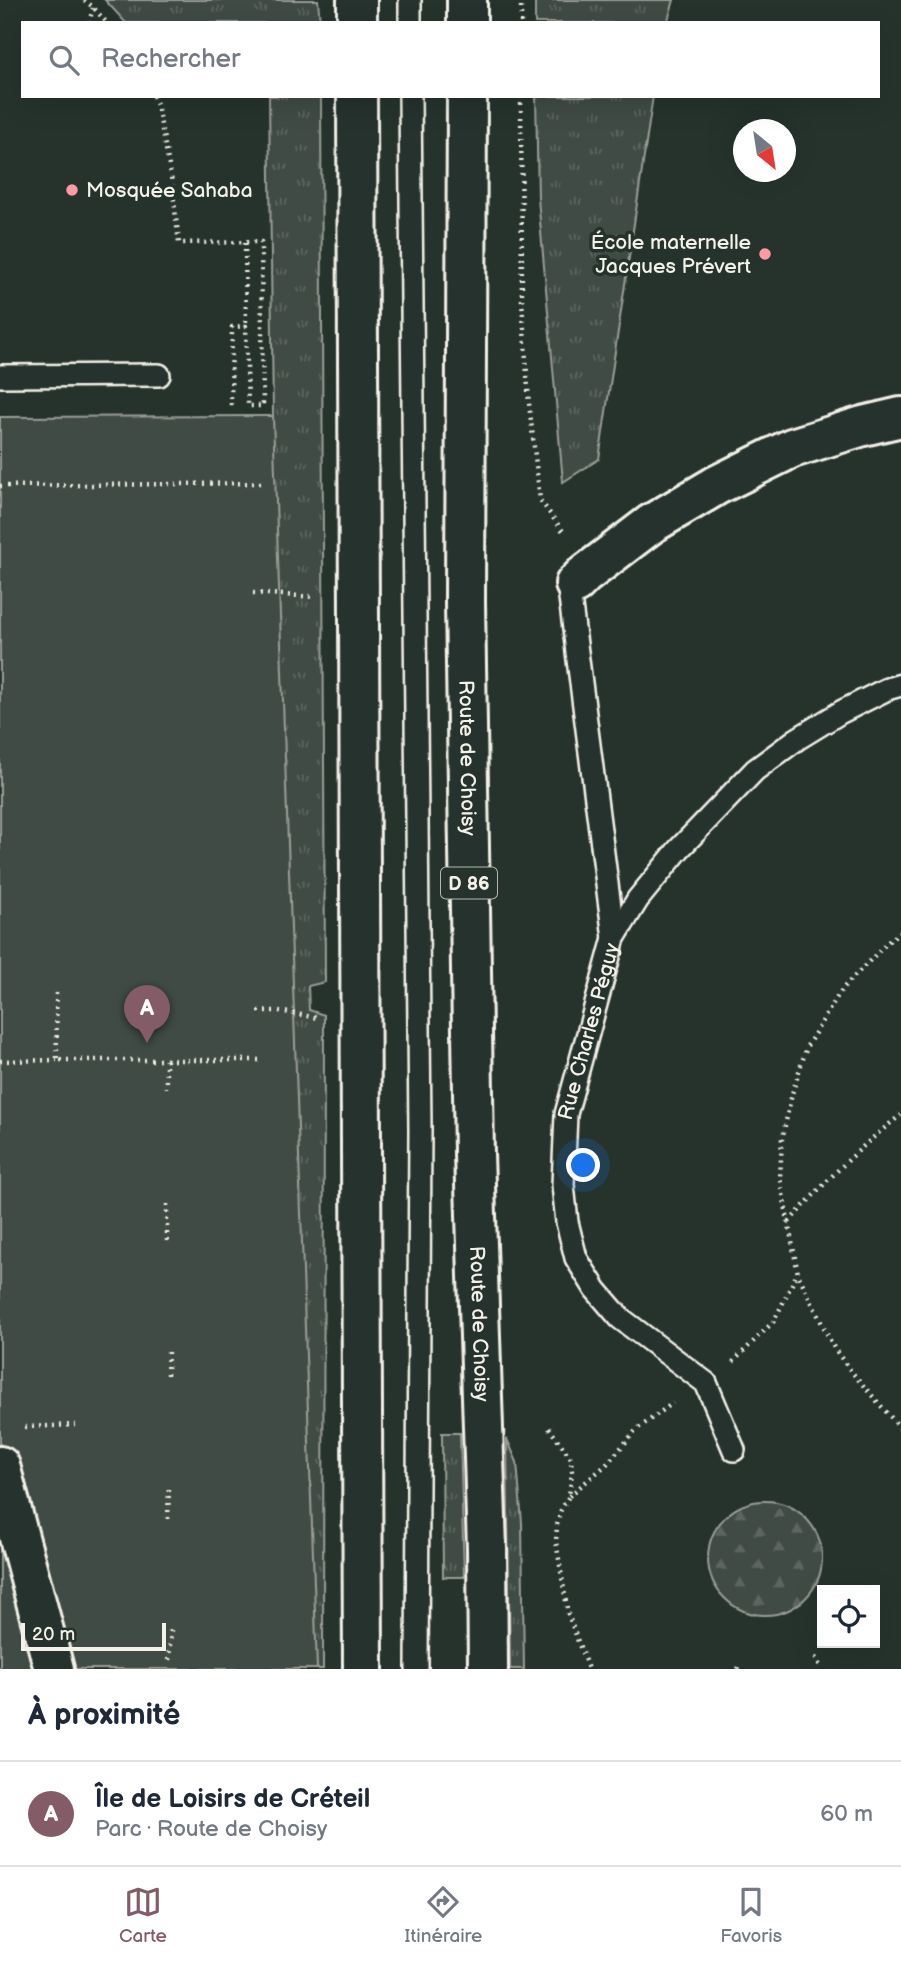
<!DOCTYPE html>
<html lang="fr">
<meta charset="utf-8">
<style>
body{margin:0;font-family:"Balsamiq Sans",sans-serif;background:#f2f2f3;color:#1f2937}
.controls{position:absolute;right:21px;bottom:21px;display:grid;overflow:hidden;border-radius:0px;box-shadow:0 7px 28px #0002}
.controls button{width:63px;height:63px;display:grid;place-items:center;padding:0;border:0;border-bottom:2px solid #e0e1e3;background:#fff;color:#1f2937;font:35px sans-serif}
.compass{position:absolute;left:733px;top:119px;width:63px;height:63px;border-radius:50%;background:#fff;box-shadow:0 7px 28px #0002;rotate:150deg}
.scale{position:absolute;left:21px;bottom:18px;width:145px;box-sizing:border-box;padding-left:7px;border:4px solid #f4f1e8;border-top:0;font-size:19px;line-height:24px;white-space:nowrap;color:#f4f1e8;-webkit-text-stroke:5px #26332d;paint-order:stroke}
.you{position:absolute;left:584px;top:1166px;width:24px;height:24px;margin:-18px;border:5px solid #fff;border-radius:50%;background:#1a73e8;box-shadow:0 0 0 10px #1a73e833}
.badge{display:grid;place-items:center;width:46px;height:46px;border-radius:50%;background:#845c67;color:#fff;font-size:23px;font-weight:700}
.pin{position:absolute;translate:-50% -58px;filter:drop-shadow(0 2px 4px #0008)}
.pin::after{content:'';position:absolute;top:37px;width:24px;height:21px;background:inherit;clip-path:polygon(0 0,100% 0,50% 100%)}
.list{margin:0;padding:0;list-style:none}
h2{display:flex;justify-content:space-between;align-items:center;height:91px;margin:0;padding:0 28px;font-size:30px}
h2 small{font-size:23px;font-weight:400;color:#747a83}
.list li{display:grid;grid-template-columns:46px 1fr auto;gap:21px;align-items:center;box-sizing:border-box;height:105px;padding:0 28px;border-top:2px solid #e0e1e3}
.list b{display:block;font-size:26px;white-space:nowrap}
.list p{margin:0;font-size:23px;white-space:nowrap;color:#747a83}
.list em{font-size:23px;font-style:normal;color:#747a83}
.icon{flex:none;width:38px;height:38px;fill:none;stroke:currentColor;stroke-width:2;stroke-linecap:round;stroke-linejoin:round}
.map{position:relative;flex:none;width:901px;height:1669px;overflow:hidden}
.search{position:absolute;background:#fff;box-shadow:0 7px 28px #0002;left:21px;right:21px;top:21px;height:77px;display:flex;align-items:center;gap:18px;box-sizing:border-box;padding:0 24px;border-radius:0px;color:#747a83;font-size:26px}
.sheet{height:196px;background:#fff}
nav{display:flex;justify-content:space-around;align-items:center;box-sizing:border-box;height:98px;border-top:2px solid #e0e1e3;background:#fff;font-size:19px;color:#747a83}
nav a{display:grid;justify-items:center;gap:4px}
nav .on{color:#845c67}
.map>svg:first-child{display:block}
.grass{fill:url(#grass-tufts);stroke:#9a9e96;stroke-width:2}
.forest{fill:url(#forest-firs);stroke:#9a9e96;stroke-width:2}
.green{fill:#414b45;stroke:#9a9e96;stroke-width:2}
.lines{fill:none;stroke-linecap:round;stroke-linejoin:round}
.lane-casing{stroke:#f4f1e8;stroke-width:26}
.street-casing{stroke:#f4f1e8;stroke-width:44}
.primary-casing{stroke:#f4f1e8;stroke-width:44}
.path{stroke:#f4f1e8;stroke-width:4.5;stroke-dasharray:2 5;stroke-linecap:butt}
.lane{stroke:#26332d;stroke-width:21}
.street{stroke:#26332d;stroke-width:38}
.primary{stroke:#26332d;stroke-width:38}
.poi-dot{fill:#ff9aa2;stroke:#26332d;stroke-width:2.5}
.labels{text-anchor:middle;stroke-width:7;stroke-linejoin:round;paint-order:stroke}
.shield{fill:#26332d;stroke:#b6b8b0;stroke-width:2}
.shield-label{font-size:19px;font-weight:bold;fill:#f4f1e8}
.poi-label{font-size:21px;fill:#f4f1e8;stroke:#26332d;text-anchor:start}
.street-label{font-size:21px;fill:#f4f1e8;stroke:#26332d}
</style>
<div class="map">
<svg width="901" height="1669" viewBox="0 0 901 1669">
<defs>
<pattern id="grass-tufts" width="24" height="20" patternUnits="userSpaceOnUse" patternTransform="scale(1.75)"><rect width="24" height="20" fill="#414b45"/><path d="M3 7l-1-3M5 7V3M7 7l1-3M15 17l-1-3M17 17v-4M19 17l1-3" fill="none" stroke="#5d6560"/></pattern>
<pattern id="forest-firs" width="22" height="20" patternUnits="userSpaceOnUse" patternTransform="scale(1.75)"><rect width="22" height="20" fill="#414b45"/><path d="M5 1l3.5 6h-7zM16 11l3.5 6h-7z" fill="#5d6560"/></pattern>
</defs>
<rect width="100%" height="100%" fill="#26332d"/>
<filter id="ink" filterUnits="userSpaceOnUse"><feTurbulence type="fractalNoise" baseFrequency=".0143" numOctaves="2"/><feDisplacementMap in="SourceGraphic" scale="14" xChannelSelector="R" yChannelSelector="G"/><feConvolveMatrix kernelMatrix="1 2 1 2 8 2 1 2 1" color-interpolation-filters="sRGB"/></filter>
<g filter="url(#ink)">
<g class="grass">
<path d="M105,0H318L320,23H126Z"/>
<path d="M535,0H674L667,23H535Z"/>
<path d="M269,96H321L325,982L308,986L309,1010L324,1015L323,1669H279L273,416Z"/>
<path d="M536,96H653L599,459L563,482L538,198Z"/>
<path d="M442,1433H460L464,1577H443Z"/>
<path d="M507,1439L517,1462L522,1523L524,1669H510Z"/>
</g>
<circle class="forest" cx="765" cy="1558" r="57"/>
<path class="green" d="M273,416L317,1669H0V417Z"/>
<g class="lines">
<g class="lane-casing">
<g id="lane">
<path d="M410,23V0"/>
<path d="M410,96L420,1130L417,1669"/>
<path d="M0,376L159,375"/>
<path d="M575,584L569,590L614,938"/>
<path id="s1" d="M734,1450L706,1383L620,1318L596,1290L576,1258L567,1222L563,1185L566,1114L614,938L638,899L679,849L755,770L797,739L841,712L887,689L901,685"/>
</g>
</g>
<g class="street-casing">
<g id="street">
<path d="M575,584L584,575L651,524L717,485L792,448L863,426L901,417"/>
<path d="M0,1466L54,1669"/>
</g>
</g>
<g class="primary-casing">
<g id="primary">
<path d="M357,0V23"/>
<path d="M467,23V0"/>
<path d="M357,96L363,1669"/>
<path id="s2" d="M467,96L465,602L474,1154L487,1549L488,1669"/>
</g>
</g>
<g class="path">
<path d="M84,0L93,7L107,23"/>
<path d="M521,0V23"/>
<path d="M89,23L93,8"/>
<path d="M153,96L157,104L171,176L179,243L261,242L263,406H248L246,326L232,327L231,406"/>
<path d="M521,96L522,300L529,403L540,500L565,534"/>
<path d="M245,243L246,326"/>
<path d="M0,486L261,483"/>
<path d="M253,593L315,597"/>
<path d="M901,932L890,940L842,989L807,1046L792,1094L782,1139L780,1178L798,1274L810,1299L834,1348L850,1370L901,1429"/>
<path d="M56,993L57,1060H166V1088"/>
<path d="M258,1011H279L318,1018"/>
<path d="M166,1060H260"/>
<path d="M0,1061L57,1060"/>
<path d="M789,1222C823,1184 860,1146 901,1115"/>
<path d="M167,1241V1200"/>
<path d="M733,1362L774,1321L797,1274"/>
<path d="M167,1375L168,1350"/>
<path d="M25,1427L75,1425"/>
<path d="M549,1428L571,1458L572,1472L569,1496L561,1510L557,1525L556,1541L568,1614L588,1669"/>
<path d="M569,1496L606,1465L637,1429L673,1403"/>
<path d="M168,1519L169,1485"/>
<path d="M815,1657L822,1669"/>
<path d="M169,1660L171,1629"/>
<path d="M738,1669L739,1667"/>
</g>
<use href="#lane" class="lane"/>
<use href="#street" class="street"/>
<use href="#primary" class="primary"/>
</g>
</g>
<g class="poi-dot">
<circle cx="72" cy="190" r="7"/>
<circle cx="765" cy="254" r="7"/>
</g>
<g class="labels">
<rect class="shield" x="441" y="867.5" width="56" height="31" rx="5"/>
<g class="shield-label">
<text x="469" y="890">D 86</text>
</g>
<g class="poi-label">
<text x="86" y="197">Mosquée Sahaba</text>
<text x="751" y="249" text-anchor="end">École maternelle<tspan x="751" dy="24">Jacques Prévert</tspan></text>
</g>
<g class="street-label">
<text dy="7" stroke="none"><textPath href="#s2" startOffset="662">Route de Choisy</textPath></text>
<text dy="7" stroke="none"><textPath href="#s1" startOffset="486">Rue Charles Péguy</textPath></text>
<text dy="7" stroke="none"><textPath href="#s2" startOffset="1228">Route de Choisy</textPath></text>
</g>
</g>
</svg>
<div class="controls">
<button><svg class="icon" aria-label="locate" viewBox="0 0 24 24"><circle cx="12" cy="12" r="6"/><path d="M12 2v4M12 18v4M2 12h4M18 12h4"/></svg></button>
</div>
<svg class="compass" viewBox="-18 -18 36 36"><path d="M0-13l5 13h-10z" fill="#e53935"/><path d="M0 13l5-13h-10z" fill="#747a83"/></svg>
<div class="scale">20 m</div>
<div class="you"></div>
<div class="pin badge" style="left:147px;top:1043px">A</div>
<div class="search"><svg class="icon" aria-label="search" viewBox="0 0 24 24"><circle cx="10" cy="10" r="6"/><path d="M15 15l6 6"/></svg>Rechercher</div>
</div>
<section class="sheet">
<h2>À proximité<small></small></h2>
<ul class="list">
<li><span class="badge">A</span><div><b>Île de Loisirs de Créteil</b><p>Parc · Route de Choisy</p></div><em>60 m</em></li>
</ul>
</section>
<nav>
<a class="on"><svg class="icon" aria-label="map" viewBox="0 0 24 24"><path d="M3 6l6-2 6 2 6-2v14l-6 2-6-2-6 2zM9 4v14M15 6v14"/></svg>Carte</a>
<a><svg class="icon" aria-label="directions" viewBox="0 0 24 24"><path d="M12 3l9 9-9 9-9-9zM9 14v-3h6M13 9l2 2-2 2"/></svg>Itinéraire</a>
<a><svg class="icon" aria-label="saved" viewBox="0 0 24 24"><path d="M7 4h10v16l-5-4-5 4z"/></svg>Favoris</a>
</nav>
